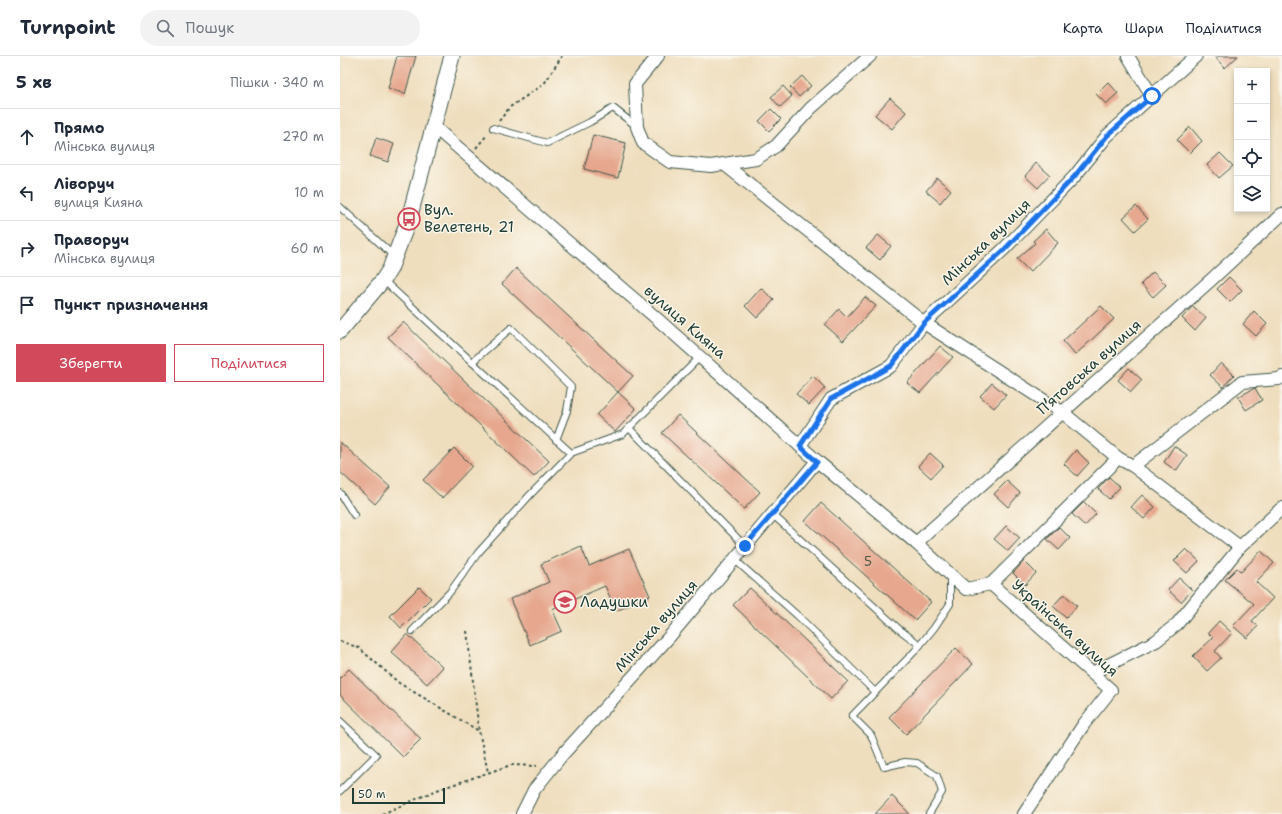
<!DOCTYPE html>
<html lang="uk">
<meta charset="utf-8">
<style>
body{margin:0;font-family:"Shantell Sans",sans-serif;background:#f2f2f3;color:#1f2937}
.controls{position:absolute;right:12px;top:12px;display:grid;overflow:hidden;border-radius:0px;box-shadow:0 2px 6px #0003}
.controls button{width:36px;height:36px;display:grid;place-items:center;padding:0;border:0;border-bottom:1px solid #e0e1e3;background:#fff;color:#1f2937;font:20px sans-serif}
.scale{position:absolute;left:12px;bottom:10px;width:93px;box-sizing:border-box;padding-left:4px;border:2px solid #1f3d34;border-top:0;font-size:11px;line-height:14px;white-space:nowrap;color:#1f3d34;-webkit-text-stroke:3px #fbf7ec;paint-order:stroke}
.stop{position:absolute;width:12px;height:12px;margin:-9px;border:3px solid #1a73e8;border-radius:50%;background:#fff}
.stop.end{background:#1a73e8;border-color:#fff;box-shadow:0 1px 4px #0008}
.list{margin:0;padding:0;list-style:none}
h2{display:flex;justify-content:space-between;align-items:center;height:52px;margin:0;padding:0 16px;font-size:17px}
h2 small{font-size:13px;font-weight:400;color:#747a83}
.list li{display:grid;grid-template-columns:26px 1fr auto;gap:12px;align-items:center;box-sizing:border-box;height:56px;padding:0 16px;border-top:1px solid #e0e1e3}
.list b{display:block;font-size:15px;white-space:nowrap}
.list p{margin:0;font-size:13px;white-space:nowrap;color:#747a83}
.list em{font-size:13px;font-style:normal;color:#747a83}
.actions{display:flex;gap:8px;padding:12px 16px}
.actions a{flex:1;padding:9px 0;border:1px solid #d1495b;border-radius:0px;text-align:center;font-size:14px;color:#d1495b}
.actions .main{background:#d1495b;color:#fff}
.icon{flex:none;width:22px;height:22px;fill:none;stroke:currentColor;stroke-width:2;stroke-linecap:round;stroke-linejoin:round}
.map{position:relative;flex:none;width:942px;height:758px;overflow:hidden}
header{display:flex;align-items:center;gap:24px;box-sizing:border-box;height:56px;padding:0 20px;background:#fff;border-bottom:1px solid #e0e1e3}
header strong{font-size:19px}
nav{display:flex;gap:22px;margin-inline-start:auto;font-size:14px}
.search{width:280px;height:36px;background:#f2f2f3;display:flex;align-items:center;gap:10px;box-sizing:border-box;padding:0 14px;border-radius:22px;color:#747a83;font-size:15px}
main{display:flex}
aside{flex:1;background:#fff}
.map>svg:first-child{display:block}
.building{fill:#e6a78e}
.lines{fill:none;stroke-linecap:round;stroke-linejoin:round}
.service-casing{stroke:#3e5549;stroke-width:8}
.minor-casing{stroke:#3e5549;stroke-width:14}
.tertiary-casing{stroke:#3e5549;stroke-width:17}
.path{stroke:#3e5549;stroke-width:2;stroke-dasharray:3 3;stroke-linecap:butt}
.service{stroke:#fff;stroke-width:6}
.minor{stroke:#fff;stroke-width:12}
.tertiary{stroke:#fff;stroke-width:15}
.route{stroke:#1a73e8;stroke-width:5}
.labels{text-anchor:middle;stroke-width:3;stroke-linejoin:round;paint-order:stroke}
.number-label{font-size:13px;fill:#51584a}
.poi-label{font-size:15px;fill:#1f3d34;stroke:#fbf7ec;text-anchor:start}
.street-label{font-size:15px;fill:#1f3d34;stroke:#fbf7ec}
</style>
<header>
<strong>Turnpoint</strong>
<div class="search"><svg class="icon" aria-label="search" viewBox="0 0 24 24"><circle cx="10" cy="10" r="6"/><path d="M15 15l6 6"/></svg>Пошук</div>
<nav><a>Карта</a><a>Шари</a><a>Поділитися</a></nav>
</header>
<main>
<aside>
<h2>5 хв<small>Пішки · 340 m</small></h2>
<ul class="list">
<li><svg class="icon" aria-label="ahead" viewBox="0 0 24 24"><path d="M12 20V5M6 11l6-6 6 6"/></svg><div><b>Прямо</b><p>Мінська вулиця</p></div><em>270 m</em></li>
<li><svg class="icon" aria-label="left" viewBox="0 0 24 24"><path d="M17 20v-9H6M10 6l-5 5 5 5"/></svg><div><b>Ліворуч</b><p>вулиця Кияна</p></div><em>10 m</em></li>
<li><svg class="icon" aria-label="right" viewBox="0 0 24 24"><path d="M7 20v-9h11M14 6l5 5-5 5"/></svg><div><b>Праворуч</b><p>Мінська вулиця</p></div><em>60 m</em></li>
<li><svg class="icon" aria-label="arrive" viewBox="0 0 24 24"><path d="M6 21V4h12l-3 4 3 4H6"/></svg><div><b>Пункт призначення</b></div></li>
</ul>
<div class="actions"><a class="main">Зберегти</a><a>Поділитися</a></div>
</aside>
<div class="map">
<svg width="942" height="758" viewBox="0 0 942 758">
<rect width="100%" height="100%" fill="#fbf7ec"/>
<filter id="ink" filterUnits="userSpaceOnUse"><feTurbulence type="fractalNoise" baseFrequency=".025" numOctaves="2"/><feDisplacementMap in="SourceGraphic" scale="8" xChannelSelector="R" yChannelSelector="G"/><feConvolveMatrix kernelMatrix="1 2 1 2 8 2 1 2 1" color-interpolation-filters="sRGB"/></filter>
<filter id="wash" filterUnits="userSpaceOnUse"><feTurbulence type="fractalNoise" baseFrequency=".012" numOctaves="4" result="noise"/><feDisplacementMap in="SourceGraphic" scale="16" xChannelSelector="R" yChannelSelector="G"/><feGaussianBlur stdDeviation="0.9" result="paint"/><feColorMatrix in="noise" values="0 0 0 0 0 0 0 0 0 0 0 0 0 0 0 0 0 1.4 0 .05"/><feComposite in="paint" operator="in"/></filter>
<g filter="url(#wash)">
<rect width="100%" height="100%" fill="#efdebe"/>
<g id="blocks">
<g class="building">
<path d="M57,0H76L65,38L48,32Z"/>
<path d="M874,0H898L885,12Z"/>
<path d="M462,20L471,30L459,41L450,31Z"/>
<path d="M768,26L778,37L766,48L756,38Z"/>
<path d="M443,30L452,40L440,51L431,41Z"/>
<path d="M550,42L566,56L552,73L535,59Z"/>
<path d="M431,53L441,63L429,75L419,65Z"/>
<path d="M850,71L862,85L850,97L837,84Z"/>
<path d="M253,79L286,87L278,122L244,113Z"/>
<path d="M36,82L54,88L48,106L30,100Z"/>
<path d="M880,97L893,110L879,122L867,109Z"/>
<path d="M696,107L710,119L698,132L685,120Z"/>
<path d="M597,122L611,134L600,147L586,135Z"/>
<path d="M796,150L808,163L795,175L783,162Z"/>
<path d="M706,173L718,187L690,216L677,203L695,187L693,185Z"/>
<path d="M538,179L551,190L540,204L526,192Z"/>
<path d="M176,212L293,320L278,336L162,228Z"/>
<path d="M813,216L826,229L813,241L801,228Z"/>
<path d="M889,221L902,234L890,246L877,233Z"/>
<path d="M421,232L434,244L417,262L405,250Z"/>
<path d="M525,241L536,250L503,285L485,269L499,253L507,261Z"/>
<path d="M761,250L774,263L735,299L723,285Z"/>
<path d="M853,250L866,262L855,275L842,262Z"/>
<path d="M914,255L927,268L916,280L903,268Z"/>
<path d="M63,266L209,405L194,421L48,281Z"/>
<path d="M600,290L613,301L580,337L567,327Z"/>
<path d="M881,307L894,319L883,331L870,319Z"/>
<path d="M789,312L802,324L791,336L778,324Z"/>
<path d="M473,320L485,332L469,349L456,338Z"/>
<path d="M652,327L666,339L654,352L640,340Z"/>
<path d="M915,332L922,344L906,354L898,341Z"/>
<path d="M278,336L296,353L275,376L257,359Z"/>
<path d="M338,359L420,436L404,453L322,377Z"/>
<path d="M0,386L50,431L35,448L0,416Z"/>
<path d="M834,390L847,399L836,415L824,406Z"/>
<path d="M114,392L132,410L102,442L83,424Z"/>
<path d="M736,394L749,407L737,420L724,408Z"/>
<path d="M590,397L603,409L591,422L578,410Z"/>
<path d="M769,421L780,431L769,443L758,433Z"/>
<path d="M667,425L680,437L668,451L654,438Z"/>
<path d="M802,439L815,451L804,463L791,451Z"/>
<path d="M744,446L756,458L745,470L732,458Z"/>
<path d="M481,447L591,546L575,564L465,465Z"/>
<path d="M666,470L680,482L668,495L654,483Z"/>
<path d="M719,471L730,482L719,494L707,483Z"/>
<path d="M241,490L249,510L289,493L310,540L276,555L265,530L212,553L222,575L190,589L170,543L209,526L201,508Z"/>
<path d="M846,493L859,505L847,517L834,505Z"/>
<path d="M921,495L934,507L916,526L933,542L912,565L918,570L907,582L893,570L914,548L885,524L897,512L901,516Z"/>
<path d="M684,505L696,517L685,529L673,517Z"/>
<path d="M839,522L852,534L841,546L828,534Z"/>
<path d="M79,531L91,542L61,572L50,560Z"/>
<path d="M410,532L508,625L491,643L393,549Z"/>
<path d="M724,538L737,550L726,562L713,550Z"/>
<path d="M879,565L892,577L875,595L881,602L867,615L853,600L873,582L868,577Z"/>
<path d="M67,578L103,611L87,628L51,596Z"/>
<path d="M616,592L633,608L566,678L549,661Z"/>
<path d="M9,613L81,683L63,701L0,639V622Z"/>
<path d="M552,740L570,758H535Z"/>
</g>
</g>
</g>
<g filter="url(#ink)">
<use href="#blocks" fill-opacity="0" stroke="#3e5549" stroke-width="1"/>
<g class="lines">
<g class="service-casing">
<g id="service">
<path d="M153,72L207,87L250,66L273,52L296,70"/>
<path d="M0,151L55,201"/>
<path d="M43,224L231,397"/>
<path d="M132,306L171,272L231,331L227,355L216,384"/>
<path d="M289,372L405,490"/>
<path d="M0,437L14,459"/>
<path d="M432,458L560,574L580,589"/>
<path d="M394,503L458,560L535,636"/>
<path d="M72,575L110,536L138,497L190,439L231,397L283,378L360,301"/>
<path d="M0,665L36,699L0,735"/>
<path d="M589,758L602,736L597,720L577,707L565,706L544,711L531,679L512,660L575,595L594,572L610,548V519"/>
</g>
</g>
<g class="minor-casing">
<g id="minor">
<path d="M318,0L295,28L297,71L303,87L330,106L371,110L416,103L436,90L471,52L530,0"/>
<path d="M788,0L812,40"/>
<path d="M93,70L315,261L477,405L576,487L626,533L651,528L771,634L744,668L684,758"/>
<path d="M384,108L584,267L722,356L778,402L793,410L900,491"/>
<path d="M460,390L491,343L551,310L584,267L664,193L734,121L767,80L856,0"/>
<path d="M793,410L902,326L939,323L942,321"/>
<path d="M576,487L872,223L942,158"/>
<path d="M651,528L778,402"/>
<path d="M752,617L816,585L837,568L900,491L942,452"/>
<path d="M182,758L194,734L222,699L330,580L477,405"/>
</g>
</g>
<g class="tertiary-casing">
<path id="tertiary" d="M0,275L43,224L50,213L69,163L112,0"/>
</g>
<g class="path">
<path d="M159,65L170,51L204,28L222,0"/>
<path d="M136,92L147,79"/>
<path d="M127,575L139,675L148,716"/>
<path d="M0,585L19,592L59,627L139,675"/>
<path d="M42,758L97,734L162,712L171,709L197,710"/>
</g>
<use href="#service" class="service"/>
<use href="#minor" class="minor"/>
<use href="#tertiary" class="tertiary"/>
</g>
</g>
<g class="lines" filter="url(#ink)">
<path class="route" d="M405,490L477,406L460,390L491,343L551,310L584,267L664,194L734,121L767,80L812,40"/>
</g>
<defs>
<g id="bus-ring" transform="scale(1.15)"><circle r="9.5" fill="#fbf7ec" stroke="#d1495b" stroke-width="1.5"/><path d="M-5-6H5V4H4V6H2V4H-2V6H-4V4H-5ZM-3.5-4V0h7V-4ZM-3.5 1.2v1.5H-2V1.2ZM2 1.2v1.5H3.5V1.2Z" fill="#d1495b"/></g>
<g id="school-ring" transform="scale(1.15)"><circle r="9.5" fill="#fbf7ec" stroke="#d1495b" stroke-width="1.5"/><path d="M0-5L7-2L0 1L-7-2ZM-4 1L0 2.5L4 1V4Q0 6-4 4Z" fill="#d1495b"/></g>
</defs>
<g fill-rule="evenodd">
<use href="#bus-ring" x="69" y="163"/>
<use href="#school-ring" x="225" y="546"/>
</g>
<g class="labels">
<g class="number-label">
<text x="528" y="510">5</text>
</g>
<g class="poi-label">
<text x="84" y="159">Вул.<tspan x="84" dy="17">Велетень, 21</tspan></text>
<text x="240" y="551">Ладушки</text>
</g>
<g class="street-label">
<text transform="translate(646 186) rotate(-44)" y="5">Мінська вулиця</text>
<text transform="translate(345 266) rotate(41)" y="5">вулиця Кияна</text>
<text transform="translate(749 311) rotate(-42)" y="5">П’ятовська вулиця</text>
<text transform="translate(316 570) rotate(-49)" y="5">Мінська вулиця</text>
<text transform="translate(725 572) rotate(42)" y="5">Українська вулиця</text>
</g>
</g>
</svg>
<div class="controls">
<button>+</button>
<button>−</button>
<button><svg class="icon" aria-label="locate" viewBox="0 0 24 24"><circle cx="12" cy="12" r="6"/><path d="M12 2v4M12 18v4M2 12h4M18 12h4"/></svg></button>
<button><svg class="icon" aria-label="layers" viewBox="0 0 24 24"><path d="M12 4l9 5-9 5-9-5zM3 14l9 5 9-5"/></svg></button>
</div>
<div class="scale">50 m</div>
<div class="stop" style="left:812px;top:40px"></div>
<div class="stop end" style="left:405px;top:490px"></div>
</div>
</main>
